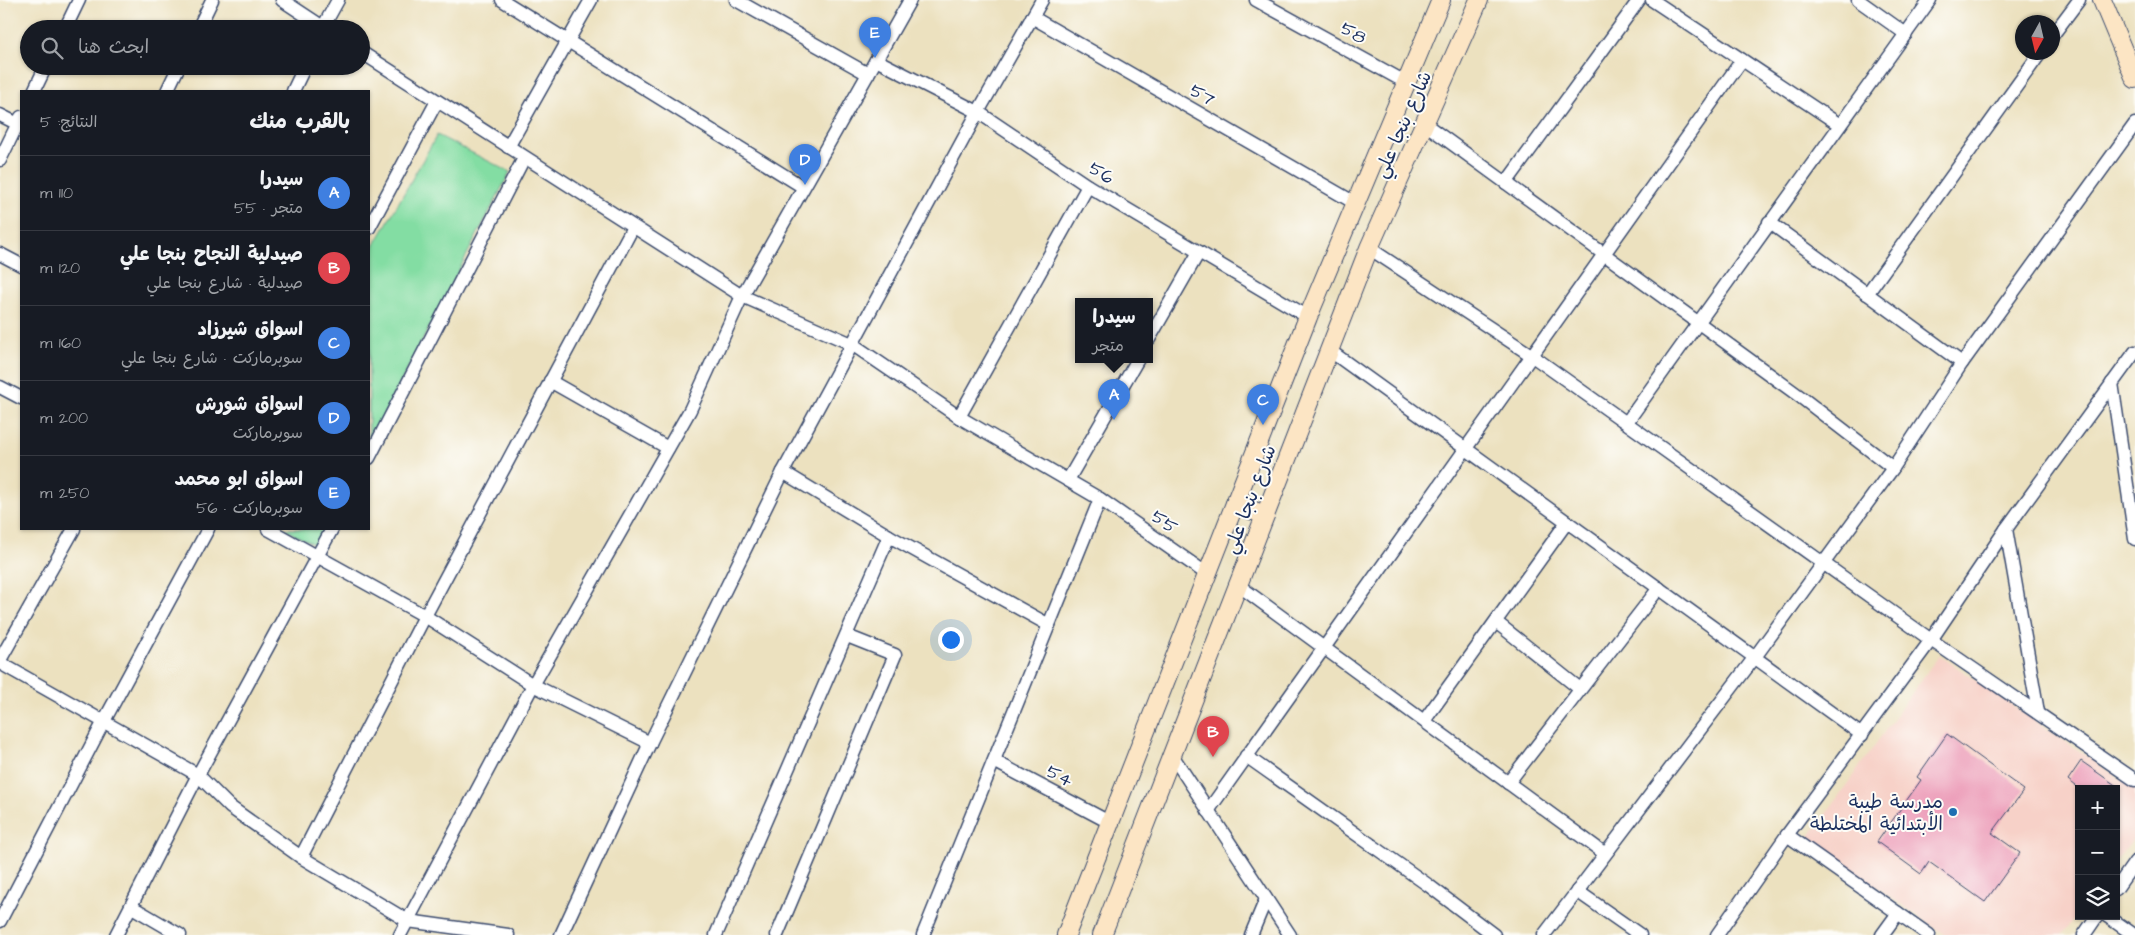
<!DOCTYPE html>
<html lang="ar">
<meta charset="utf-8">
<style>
body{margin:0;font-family:"Architects Daughter","Playpen Sans Arabic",sans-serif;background:#242831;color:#f1f3f6;direction:rtl}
.controls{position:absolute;right:15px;bottom:15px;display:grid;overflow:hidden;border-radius:0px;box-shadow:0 1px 4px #0004}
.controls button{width:45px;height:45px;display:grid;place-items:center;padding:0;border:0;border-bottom:1px solid #363941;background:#171b24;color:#f1f3f6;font:25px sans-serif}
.compass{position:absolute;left:2015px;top:15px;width:45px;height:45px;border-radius:50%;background:#171b24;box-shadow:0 1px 4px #0004;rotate:188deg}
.you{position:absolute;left:950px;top:639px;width:18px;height:18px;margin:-12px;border:4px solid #fff;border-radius:50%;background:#1a73e8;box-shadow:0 0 0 8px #1a73e833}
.badge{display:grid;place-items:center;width:32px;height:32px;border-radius:50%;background:#7c3aed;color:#fff;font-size:16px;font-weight:700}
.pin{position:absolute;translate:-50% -41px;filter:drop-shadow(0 1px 2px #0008)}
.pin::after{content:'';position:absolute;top:26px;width:18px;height:15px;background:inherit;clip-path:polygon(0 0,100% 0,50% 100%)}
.popup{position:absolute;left:1075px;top:298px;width:78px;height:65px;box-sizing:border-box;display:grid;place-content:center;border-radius:0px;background:#171b24;filter:drop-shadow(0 1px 4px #0005);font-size:16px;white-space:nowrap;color:#9ea1a6}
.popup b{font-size:19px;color:#f1f3f6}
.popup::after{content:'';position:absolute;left:50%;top:100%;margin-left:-10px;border:10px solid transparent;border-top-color:#171b24}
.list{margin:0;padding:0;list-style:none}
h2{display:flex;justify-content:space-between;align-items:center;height:65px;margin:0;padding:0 20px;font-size:21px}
h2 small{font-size:16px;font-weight:400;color:#9ea1a6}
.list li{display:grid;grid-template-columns:32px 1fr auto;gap:15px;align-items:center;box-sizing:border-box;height:75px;padding:0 20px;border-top:1px solid #363941}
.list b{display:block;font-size:19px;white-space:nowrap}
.list p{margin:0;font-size:16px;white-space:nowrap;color:#9ea1a6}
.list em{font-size:16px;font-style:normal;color:#9ea1a6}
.icon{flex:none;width:28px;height:28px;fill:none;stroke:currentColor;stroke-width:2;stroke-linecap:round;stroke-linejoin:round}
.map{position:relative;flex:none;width:2135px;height:935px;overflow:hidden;direction:ltr}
.search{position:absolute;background:#171b24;box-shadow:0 1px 4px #0004;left:20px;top:20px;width:350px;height:55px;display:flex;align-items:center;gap:12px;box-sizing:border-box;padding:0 18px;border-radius:28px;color:#9ea1a6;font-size:19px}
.panel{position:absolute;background:#171b24;box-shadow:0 1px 4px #0004;left:20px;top:90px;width:350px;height:440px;border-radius:0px;direction:rtl}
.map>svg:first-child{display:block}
.built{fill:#f7d1c8}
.green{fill:#83dda3;stroke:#4f8680}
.building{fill:#eda0bb}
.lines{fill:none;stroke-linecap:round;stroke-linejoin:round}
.minor-casing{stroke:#3a4a6d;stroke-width:15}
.secondary-casing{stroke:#3a4a6d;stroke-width:20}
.minor{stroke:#fff;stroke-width:12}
.secondary{stroke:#fce5c4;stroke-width:18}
.poi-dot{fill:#1f6fb2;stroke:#fdfcf7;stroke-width:2}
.labels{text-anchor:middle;stroke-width:4;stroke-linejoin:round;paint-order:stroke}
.street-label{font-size:19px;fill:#1b2f5e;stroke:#fdfcf7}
.poi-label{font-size:19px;fill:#1b2f5e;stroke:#fdfcf7;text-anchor:end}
</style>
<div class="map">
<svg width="2135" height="935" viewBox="0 0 2135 935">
<rect width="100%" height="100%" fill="#fdfcf7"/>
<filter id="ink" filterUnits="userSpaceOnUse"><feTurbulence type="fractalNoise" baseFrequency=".02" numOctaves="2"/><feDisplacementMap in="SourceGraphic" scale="10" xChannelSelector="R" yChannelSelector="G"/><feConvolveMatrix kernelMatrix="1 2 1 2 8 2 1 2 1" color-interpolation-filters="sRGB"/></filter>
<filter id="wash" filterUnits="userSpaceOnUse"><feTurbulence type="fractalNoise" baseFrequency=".0096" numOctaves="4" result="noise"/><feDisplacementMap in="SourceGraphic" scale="20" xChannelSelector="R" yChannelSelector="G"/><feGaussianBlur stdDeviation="1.12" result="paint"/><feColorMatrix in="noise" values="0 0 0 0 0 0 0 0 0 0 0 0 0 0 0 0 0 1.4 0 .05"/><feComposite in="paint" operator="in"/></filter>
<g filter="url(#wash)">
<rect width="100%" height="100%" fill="#ece1bf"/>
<path class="built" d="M1939,655L2135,789V836L2116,861V789H2079V913L2062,935H1945L1808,839Z"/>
<g class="green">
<path d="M437,135L510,172L369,443V255Z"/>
<path d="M283,529H324L316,545Z"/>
</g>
<g id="blocks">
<g class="building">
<path d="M1947,734L2024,790L1992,833L2020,853L1985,902L1929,862L1921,874L1877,842L1921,780L1917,777Z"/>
<path d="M2081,761L2121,789H2080L2068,780Z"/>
</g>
</g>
</g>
<g filter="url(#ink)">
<use href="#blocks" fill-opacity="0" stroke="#3a4a6d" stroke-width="1"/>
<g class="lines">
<g class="minor-casing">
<g id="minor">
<path d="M282,0L326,29"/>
<path d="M502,0L803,187"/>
<path d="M736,0L868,74"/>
<path d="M1256,0L1407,83"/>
<path d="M1652,0L1840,125"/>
<path d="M1858,0L1906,34"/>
<path d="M1032,17L1355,203"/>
<path d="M65,29L79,0"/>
<path d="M198,29L212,0"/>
<path d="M322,29L338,0"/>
<path d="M2052,36L2079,0"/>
<path d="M361,52L742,296L852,344L959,417L1100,499L1207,574"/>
<path d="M876,60L978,112L1088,186L1308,317"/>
<path d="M34,91L46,66"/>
<path d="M167,91L179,66"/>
<path d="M293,91L305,66"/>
<path d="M0,115L18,124"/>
<path d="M1425,124L1802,398L1893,468"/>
<path d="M508,147L591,0"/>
<path d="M0,160L21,117"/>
<path d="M1506,183L1639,0"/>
<path d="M1769,222L1962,363"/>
<path d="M369,228L437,101"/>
<path d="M1369,248L1531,355L1931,640L2135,780"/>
<path d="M0,254L21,265"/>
<path d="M1867,294L2041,52"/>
<path d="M1149,339L1199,252"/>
<path d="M1329,350L1862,735"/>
<path d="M550,381L668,448"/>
<path d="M2112,383L2135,539"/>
<path d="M0,387L21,398"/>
<path d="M959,417L1088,186"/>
<path d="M1627,422L1930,0"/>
<path d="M369,458L524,158"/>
<path d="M783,472L889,536L1049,625"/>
<path d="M1068,480L1138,359"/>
<path d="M268,529L425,616L533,685L650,743"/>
<path d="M2006,529L2038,712"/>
<path d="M1238,585L1604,853"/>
<path d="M1496,622L1580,689"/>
<path d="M0,660L74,529"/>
<path d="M0,663L198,775L230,807L301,857L408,921L508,935"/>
<path d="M1424,721L1567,522"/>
<path d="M1172,755L1290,935"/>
<path d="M1246,756L1428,885L1494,935"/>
<path d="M994,761L1109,822"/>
<path d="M1508,783L1659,588"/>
<path d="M1208,811L1742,60"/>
<path d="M1787,835L1929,935"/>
<path d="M301,857L425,616L633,227"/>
<path d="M2116,889L2135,862"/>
<path d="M1577,891L1640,935"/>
<path d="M132,907L180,935"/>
<path d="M2107,916L2134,935"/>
<path d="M0,921L104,721L208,529"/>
<path d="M116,935L198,775L332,529"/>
<path d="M400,935L533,685L690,410L742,296L910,0"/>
<path d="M561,935L650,743L783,472L978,112L1042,0"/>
<path d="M716,935L889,536"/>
<path d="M777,935L895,655L847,636"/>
<path d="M923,935L1100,499"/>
<path d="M1251,935L1266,899"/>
<path d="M1544,935L1755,657L1893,468L1962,363L2135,124"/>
<path d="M1717,935L1787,835L1931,640L2006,529L2135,352"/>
<path d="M1882,935L1898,913"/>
<path d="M2084,935L2097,916"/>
</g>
</g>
<g class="secondary-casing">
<g id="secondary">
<path d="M2102,0L2135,79"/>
<path d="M1235,504L1265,515"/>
<path d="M1066,935L1308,317L1441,0"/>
<path d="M1102,935L1369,248L1479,0"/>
</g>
</g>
<use href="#minor" class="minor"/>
<use href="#secondary" class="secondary"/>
</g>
</g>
<circle class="poi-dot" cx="1953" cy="812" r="5"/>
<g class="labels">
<g class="street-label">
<text transform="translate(1354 32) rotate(29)" y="7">58</text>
<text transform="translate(1203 94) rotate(30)" y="7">57</text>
<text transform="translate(1402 124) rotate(-66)" y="7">شارع بنجا علي</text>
<text transform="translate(1102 172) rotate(32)" y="7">56</text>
<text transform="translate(1249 499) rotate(-69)" y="7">شارع بنجا علي</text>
<text transform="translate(1165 521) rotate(35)" y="7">55</text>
<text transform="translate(1060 775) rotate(28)" y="7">54</text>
</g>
<g class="poi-label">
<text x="1943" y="808">مدرسة طيبة<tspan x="1943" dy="22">الأبتدائية المختلطة</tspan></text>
</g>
</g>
</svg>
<div class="controls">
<button>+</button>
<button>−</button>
<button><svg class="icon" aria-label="layers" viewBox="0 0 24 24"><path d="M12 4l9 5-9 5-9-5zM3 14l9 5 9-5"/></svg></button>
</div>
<svg class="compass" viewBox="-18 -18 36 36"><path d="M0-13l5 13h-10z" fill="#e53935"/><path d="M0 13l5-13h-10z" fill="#9ea1a6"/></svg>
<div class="you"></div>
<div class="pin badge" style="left:1114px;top:420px;background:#3f7fe0">A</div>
<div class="popup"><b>سيدرا</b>متجر</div>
<div class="pin badge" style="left:1213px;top:757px;background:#e0444e">B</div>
<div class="pin badge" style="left:1263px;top:425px;background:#3f7fe0">C</div>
<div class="pin badge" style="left:805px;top:185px;background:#3f7fe0">D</div>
<div class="pin badge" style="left:875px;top:58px;background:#3f7fe0">E</div>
<div class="search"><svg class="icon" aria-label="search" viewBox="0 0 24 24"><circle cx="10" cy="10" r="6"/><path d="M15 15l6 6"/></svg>ابحث هنا</div>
<section class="panel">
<h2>بالقرب منك<small>النتائج: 5</small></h2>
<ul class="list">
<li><span class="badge" style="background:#3f7fe0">A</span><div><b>سيدرا</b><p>متجر · 55</p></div><em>110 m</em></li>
<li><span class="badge" style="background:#e0444e">B</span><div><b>صيدلية النجاح بنجا علي</b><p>صيدلية · شارع بنجا علي</p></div><em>120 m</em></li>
<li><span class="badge" style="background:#3f7fe0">C</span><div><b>اسواق شيرزاد</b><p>سوبرماركت · شارع بنجا علي</p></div><em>160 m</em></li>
<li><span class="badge" style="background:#3f7fe0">D</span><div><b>اسواق شورش</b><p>سوبرماركت</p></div><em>200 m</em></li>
<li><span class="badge" style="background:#3f7fe0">E</span><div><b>اسواق ابو محمد</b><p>سوبرماركت · 56</p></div><em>250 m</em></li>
</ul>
</section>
</div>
